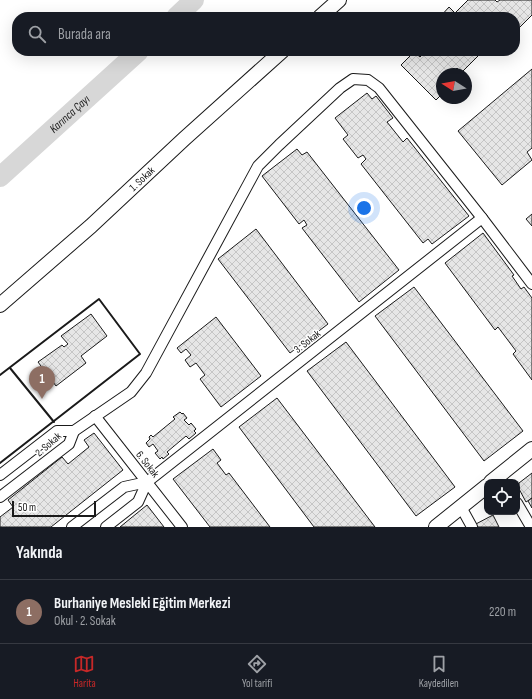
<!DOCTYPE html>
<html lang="tr">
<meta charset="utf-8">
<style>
body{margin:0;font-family:"Sofia Sans Condensed",sans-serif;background:#242831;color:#f1f3f6}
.controls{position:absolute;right:12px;bottom:12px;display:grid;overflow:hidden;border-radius:8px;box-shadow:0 4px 16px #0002}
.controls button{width:36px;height:36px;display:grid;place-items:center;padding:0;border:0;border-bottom:1px solid #363941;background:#171b24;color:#f1f3f6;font:20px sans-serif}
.compass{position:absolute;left:436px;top:68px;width:36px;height:36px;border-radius:50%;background:#171b24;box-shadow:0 4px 16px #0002;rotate:281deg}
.scale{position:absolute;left:12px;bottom:10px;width:84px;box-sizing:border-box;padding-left:4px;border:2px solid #1a1a1a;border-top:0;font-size:11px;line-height:14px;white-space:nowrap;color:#1a1a1a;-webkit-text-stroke:3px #fff;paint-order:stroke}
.you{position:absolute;left:364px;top:208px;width:14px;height:14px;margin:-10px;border:3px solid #fff;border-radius:50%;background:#1a73e8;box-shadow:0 0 0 6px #1a73e833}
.badge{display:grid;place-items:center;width:26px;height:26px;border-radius:50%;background:#c62828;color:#fff;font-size:13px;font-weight:700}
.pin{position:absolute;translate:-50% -33px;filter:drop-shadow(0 1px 2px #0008)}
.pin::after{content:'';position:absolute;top:21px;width:14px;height:12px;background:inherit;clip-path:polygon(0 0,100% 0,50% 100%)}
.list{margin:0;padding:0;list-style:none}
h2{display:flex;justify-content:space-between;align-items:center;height:52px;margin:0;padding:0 16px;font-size:17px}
h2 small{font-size:13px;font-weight:400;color:#9ea1a6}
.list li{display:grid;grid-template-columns:26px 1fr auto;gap:12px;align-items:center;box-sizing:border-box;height:64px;padding:0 16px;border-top:1px solid #363941}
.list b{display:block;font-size:15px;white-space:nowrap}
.list p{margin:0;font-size:13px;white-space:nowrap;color:#9ea1a6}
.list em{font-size:13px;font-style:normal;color:#9ea1a6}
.icon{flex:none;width:22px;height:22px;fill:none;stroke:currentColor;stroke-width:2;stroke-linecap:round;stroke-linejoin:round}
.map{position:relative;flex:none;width:532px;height:527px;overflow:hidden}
.search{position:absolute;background:#171b24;box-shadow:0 4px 16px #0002;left:12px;right:12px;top:12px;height:44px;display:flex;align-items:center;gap:10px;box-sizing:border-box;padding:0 14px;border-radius:16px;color:#9ea1a6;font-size:15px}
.sheet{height:116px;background:#171b24}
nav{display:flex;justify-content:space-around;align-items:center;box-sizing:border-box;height:56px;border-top:1px solid #363941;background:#171b24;font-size:11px;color:#9ea1a6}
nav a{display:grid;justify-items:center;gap:2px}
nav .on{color:#c62828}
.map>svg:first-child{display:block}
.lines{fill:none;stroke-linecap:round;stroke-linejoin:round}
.river{stroke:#d7d7d7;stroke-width:20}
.building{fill:url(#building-cross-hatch);stroke:#1a1a1a}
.street-casing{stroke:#1a1a1a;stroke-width:12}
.secondary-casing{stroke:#1a1a1a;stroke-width:16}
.street{stroke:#fff;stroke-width:10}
.secondary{stroke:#fff;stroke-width:14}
.wall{stroke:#1a1a1a;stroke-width:2}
.labels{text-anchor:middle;stroke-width:3;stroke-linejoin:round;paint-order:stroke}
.street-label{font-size:11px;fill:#1a1a1a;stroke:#fff}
.water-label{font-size:12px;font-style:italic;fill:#1a1a1a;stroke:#fff}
</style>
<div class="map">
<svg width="532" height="527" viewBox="0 0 532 527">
<defs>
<pattern id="building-cross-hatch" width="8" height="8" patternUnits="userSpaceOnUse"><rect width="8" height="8" fill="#e6e6e6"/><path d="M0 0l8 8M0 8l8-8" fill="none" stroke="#c5c5c5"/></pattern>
</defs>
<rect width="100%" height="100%" fill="#fff"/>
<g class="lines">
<g class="river">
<path d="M176,17L194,0"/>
<path id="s1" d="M0,177L139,51"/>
</g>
</g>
<g class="building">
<path d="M468,0H495L497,2L500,0H532V15L515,32V17H440L449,7L455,13Z"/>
<path d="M426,51H483L461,73L457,68L451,74H442V94L436,100L401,65L414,52L420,57Z"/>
<path d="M532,69V148L527,152L532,160L502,185L458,131Z"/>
<path d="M367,93L372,99L376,96L393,118L387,122L403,142L407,138L469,216L432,244L428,239L423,243L361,164L366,159L363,155L358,158L343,139L348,135L335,118Z"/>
<path d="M297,149L302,155L307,152L399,270L359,302L302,228L307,225L304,220L299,224L262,176Z"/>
<path d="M532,214V226L526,219Z"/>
<path d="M256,229L328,324L290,353L218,259Z"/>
<path d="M483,233L514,275L512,276L521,289L524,287L532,298V380L513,354L516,351L498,327L495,330L445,263Z"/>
<path d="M414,287L523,431L484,461L375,316Z"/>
<path d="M91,314L107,336L81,356L86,363L56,386L38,362L62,345L64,347L68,344L61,336Z"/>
<path d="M216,317L261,376L221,407L200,379L205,375L196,363L190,367L185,360L191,355L186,349L181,353L177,348Z"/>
<path d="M346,342L455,487L416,516L307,371Z"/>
<path d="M277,398L375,527H314L239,427Z"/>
<path d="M180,412L182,414L183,413L187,418L184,420L189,425L191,423L196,429L194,431L196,433L189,439L186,436L167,452L169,454L163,459L162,457L160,459L155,453L158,451L153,444L149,447L146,443L150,439L149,437L151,435L153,437L175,419L173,417Z"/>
<path d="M94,433L123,470L51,527H0V517L13,507L8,500L62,457L68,464L89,447L84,440Z"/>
<path d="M213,449L221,460L217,463L226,475L229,473L270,527H210L173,479Z"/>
<path d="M532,473V498L526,502L518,487L519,483Z"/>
<path d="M532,498V508L528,501Z"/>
<path d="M147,505L164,527H120Z"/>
<path d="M493,515L499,527H475L474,525Z"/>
</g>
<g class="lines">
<g class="street-casing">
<g id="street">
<path d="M95,416L182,527"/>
<path d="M74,431L131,392L146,373L258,166L279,145L340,88L353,79L368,80L379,88L482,218L532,284"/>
<path d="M0,475L57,431H74"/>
<path d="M0,497L69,444L74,431"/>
<path d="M517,503L531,527"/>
<path d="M461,507L472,527"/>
<path d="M72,527L124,487L147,482"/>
<path d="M106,527L138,502L147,482L482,218"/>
</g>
</g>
<g class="secondary-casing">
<g id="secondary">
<path d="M320,17L339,0"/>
<path id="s2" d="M0,305L91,226L184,139L282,51"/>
<path d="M491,482L532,449"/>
<path d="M436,527L487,486"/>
</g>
</g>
<use href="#street" class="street"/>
<use href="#secondary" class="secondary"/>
<g class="wall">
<path d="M10,368L54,422"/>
<path d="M0,375L99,299L140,354L0,463"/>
</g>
</g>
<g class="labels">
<g class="street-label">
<text dy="4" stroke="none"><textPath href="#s2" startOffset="190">1. Sokak</textPath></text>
<text transform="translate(307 341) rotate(-38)" y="4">3. Sokak</text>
<text transform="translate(48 444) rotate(-41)" y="4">2. Sokak</text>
<text transform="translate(148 464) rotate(52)" y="4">6. Sokak</text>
</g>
<g class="water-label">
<text dy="4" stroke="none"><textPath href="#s1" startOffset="94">Karınca Çayı</textPath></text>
</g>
</g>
</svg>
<div class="controls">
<button><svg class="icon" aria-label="locate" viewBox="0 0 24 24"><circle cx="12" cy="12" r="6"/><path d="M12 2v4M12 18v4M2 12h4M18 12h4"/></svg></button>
</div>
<svg class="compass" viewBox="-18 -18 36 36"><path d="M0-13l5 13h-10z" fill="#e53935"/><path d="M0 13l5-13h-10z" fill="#9ea1a6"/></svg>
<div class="scale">50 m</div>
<div class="you"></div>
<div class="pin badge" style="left:42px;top:399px;background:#8d6e63">1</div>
<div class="search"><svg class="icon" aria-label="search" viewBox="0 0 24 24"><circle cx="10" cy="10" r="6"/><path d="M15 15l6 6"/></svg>Burada ara</div>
</div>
<section class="sheet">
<h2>Yakında<small></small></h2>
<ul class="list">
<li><span class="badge" style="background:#8d6e63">1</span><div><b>Burhaniye Mesleki Eğitim Merkezi</b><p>Okul · 2. Sokak</p></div><em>220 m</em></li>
</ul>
</section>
<nav>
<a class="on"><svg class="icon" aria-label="map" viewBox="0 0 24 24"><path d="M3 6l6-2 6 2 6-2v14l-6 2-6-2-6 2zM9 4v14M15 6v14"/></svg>Harita</a>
<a><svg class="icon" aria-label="directions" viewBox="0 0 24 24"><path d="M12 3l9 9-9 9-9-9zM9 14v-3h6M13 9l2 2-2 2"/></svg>Yol tarifi</a>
<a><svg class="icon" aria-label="saved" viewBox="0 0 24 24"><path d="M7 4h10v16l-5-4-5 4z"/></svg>Kaydedilen</a>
</nav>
